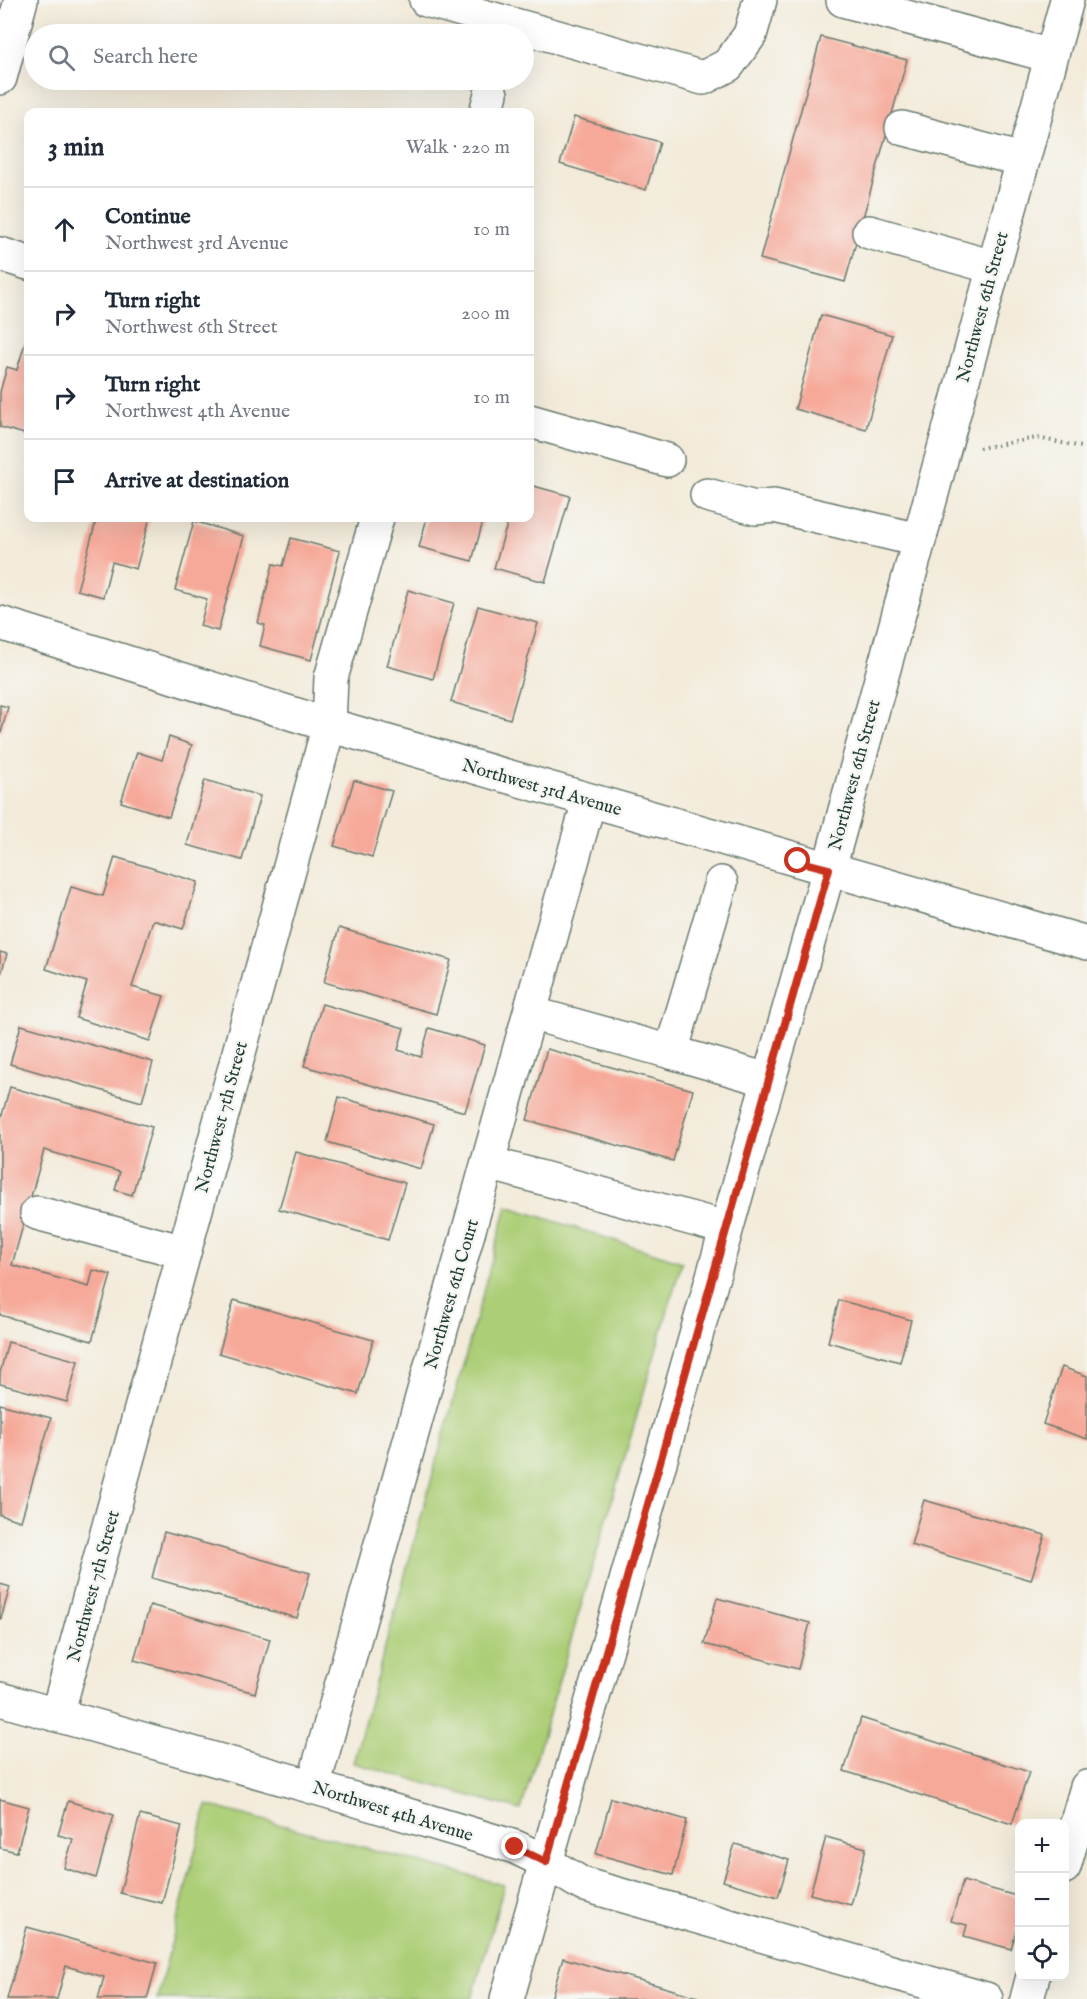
<!DOCTYPE html>
<meta charset="utf-8">
<style>
body{margin:0;font-family:"IM FELL English",serif;background:#f6f6f7;color:#1f2937}
.controls{position:absolute;right:18px;bottom:18px;display:grid;overflow:hidden;border-radius:12px;box-shadow:0 6px 24px #0002}
.controls button{width:54px;height:54px;display:grid;place-items:center;padding:0;border:0;border-bottom:2px solid #e0e1e3;background:#fff;color:#1f2937;font:30px sans-serif}
.stop{position:absolute;width:18px;height:18px;margin:-14px;border:4px solid #c8321e;border-radius:50%;background:#fff}
.stop.end{background:#c8321e;border-color:#fff;box-shadow:0 2px 6px #0008}
.list{margin:0;padding:0;list-style:none}
h2{display:flex;justify-content:space-between;align-items:center;height:78px;margin:0;padding:0 24px;font-size:26px}
h2 small{font-size:20px;font-weight:400;color:#747a83}
.list li{display:grid;grid-template-columns:39px 1fr auto;gap:18px;align-items:center;box-sizing:border-box;height:84px;padding:0 24px;border-top:2px solid #e0e1e3}
.list b{display:block;font-size:22px;white-space:nowrap}
.list p{margin:0;font-size:20px;white-space:nowrap;color:#747a83}
.list em{font-size:20px;font-style:normal;color:#747a83}
.icon{flex:none;width:33px;height:33px;fill:none;stroke:currentColor;stroke-width:2;stroke-linecap:round;stroke-linejoin:round}
.map{position:relative;flex:none;width:1087px;height:1999px;overflow:hidden}
.search{position:absolute;background:#fff;box-shadow:0 6px 24px #0002;left:24px;top:24px;width:510px;height:66px;display:flex;align-items:center;gap:15px;box-sizing:border-box;padding:0 21px;border-radius:33px;color:#747a83;font-size:22px}
.panel{position:absolute;background:#fff;box-shadow:0 6px 24px #0002;left:24px;top:108px;width:510px;height:414px;border-radius:12px}
.map>svg:first-child{display:block}
.green{fill:#acce76;stroke:#668655;stroke-width:1.5}
.building{fill:#f6a999}
.lines{fill:none;stroke-linecap:round;stroke-linejoin:round}
.minor-casing{stroke:#697a6e;stroke-width:36}
.path{stroke:#697a6e;stroke-width:4;stroke-dasharray:1.5 4.5;stroke-linecap:butt}
.minor{stroke:#fff;stroke-width:33}
.route{stroke:#c8321e;stroke-width:8}
.labels{text-anchor:middle;stroke-width:5;stroke-linejoin:round;paint-order:stroke}
.street-label{font-size:18px;fill:#1f3d34;stroke:#f6f6f2}
</style>
<div class="map">
<svg width="1087" height="1999" viewBox="0 0 1087 1999">
<rect width="100%" height="100%" fill="#f6f6f2"/>
<filter id="ink" filterUnits="userSpaceOnUse"><feTurbulence type="fractalNoise" baseFrequency=".0167" numOctaves="2"/><feDisplacementMap in="SourceGraphic" scale="12" xChannelSelector="R" yChannelSelector="G"/><feConvolveMatrix kernelMatrix="1 2 1 2 8 2 1 2 1" color-interpolation-filters="sRGB"/></filter>
<filter id="wash" filterUnits="userSpaceOnUse"><feTurbulence type="fractalNoise" baseFrequency=".008" numOctaves="4" result="noise"/><feDisplacementMap in="SourceGraphic" scale="24" xChannelSelector="R" yChannelSelector="G"/><feGaussianBlur stdDeviation="1.35" result="paint"/><feColorMatrix in="noise" values="0 0 0 0 0 0 0 0 0 0 0 0 0 0 0 0 0 1.4 0 .05"/><feComposite in="paint" operator="in"/></filter>
<g filter="url(#wash)">
<rect width="100%" height="100%" fill="#f3ebda"/>
<g class="green">
<path d="M507,1206L682,1262L521,1810L353,1763Z"/>
<path d="M207,1805L504,1885L472,1999H157Z"/>
</g>
<g id="blocks">
<g class="building">
<path d="M821,37L907,60L845,282L760,259Z"/>
<path d="M574,117L660,142L646,190L560,164Z"/>
<path d="M821,315L892,335L866,429L795,409Z"/>
<path d="M28,333V435L0,427V392L7,367L17,370Z"/>
<path d="M530,485L570,496L545,582L494,568L509,518H530Z"/>
<path d="M97,518H150L136,569L112,562L103,597L77,590Z"/>
<path d="M427,518H484L472,561L419,547Z"/>
<path d="M194,521L244,536L218,631L200,626L207,599L175,590Z"/>
<path d="M291,538L340,551L311,660L260,646L265,625L258,623L273,564L283,566Z"/>
<path d="M408,590L454,603L433,679L387,666Z"/>
<path d="M478,606L538,623L510,719L451,702Z"/>
<path d="M0,705L8,707L1,733H0Z"/>
<path d="M169,737L192,745L169,817L121,802L137,752L162,760Z"/>
<path d="M205,780L260,796L242,860L187,845Z"/>
<path d="M354,780L392,791L372,857L334,846Z"/>
<path d="M115,857L198,882L183,929L153,920L132,987L164,996L150,1041L76,1018L87,982L46,969L71,887L103,896Z"/>
<path d="M339,928L451,960L436,1014L324,982Z"/>
<path d="M0,952L7,954L1,974H0Z"/>
<path d="M322,1004L404,1028L398,1050L421,1057L429,1028L485,1045L465,1112L304,1066Z"/>
<path d="M21,1025L153,1062L142,1102L10,1064Z"/>
<path d="M547,1049L693,1090L673,1161L527,1120Z"/>
<path d="M10,1087L152,1127L132,1195L115,1190L120,1172L44,1150L12,1265L89,1287L93,1270L111,1275L92,1341L0,1315V1122Z"/>
<path d="M339,1097L434,1124L421,1169L327,1142Z"/>
<path d="M296,1152L405,1183L388,1240L279,1209Z"/>
<path d="M234,1300L373,1340L358,1394L219,1353Z"/>
<path d="M839,1300L911,1320L900,1362L828,1342Z"/>
<path d="M8,1342L78,1361L67,1402L0,1384V1373Z"/>
<path d="M1062,1367L1087,1376V1439L1043,1424Z"/>
<path d="M0,1404L51,1418L21,1521L0,1515Z"/>
<path d="M924,1500L1045,1535L1031,1580L911,1545Z"/>
<path d="M164,1532L310,1573L297,1618L152,1578Z"/>
<path d="M0,1584L10,1587L1,1619H0Z"/>
<path d="M717,1598L810,1623L798,1669L704,1644Z"/>
<path d="M150,1605L270,1639L255,1693L134,1660Z"/>
<path d="M861,1718L1029,1772L1012,1824L844,1771Z"/>
<path d="M611,1798L687,1820L673,1875L596,1854Z"/>
<path d="M0,1799L29,1807L17,1852L0,1848Z"/>
<path d="M68,1801L114,1815L96,1878L64,1868L73,1839L58,1835Z"/>
<path d="M140,1815L182,1826L162,1903L120,1893Z"/>
<path d="M826,1837L866,1848L851,1905L810,1894Z"/>
<path d="M735,1844L789,1860L778,1897L723,1881Z"/>
<path d="M963,1881L1020,1897V1919L1011,1949L964,1936L967,1925L951,1921Z"/>
<path d="M27,1927L157,1963L147,1999H98L104,1977L66,1966L57,1999H7Z"/>
<path d="M563,1958L698,1997L697,1999H551Z"/>
</g>
</g>
</g>
<g filter="url(#ink)">
<use href="#blocks" fill-opacity="0" stroke="#697a6e" stroke-width="1.5"/>
<g class="lines">
<g class="minor-casing">
<g id="minor">
<path d="M426,0L703,78L728,65L750,35L760,0"/>
<path d="M843,0L1051,56"/>
<path d="M0,78L21,0"/>
<path d="M486,112L491,94"/>
<path d="M902,128L1022,160"/>
<path d="M869,232L993,267"/>
<path d="M0,254L28,263"/>
<path d="M530,421L667,460"/>
<path d="M707,495L755,508L774,506L919,540"/>
<path d="M0,623L329,725L1087,943"/>
<path d="M721,883L671,1052L768,1080"/>
<path d="M530,1013L671,1052"/>
<path d="M488,1163L726,1228"/>
<path d="M37,1213L184,1252"/>
<path d="M0,1699L313,1787L515,1847L546,1862L582,1884L986,1999"/>
<path d="M57,1715L329,725L331,678L377,518"/>
<path d="M313,1787L589,801"/>
<path d="M1064,1867L1087,1787"/>
<path d="M507,1999L829,869L1067,0"/>
<path d="M1027,1999L1033,1976"/>
</g>
</g>
<path class="path" d="M979,448L1037,438L1087,448"/>
<use href="#minor" class="minor"/>
</g>
</g>
<g class="lines" filter="url(#ink)">
<path class="route" d="M515,1847L546,1862L829,869L798,861"/>
</g>
<g class="labels">
<g class="street-label">
<text transform="translate(982 307) rotate(-75)" y="6">Northwest 6th Street</text>
<text transform="translate(854 775) rotate(-75)" y="6">Northwest 6th Street</text>
<text transform="translate(542 787) rotate(16)" y="6">Northwest 3rd Avenue</text>
<text transform="translate(221 1117) rotate(-75)" y="6">Northwest 7th Street</text>
<text transform="translate(451 1294) rotate(-74)" y="6">Northwest 6th Court</text>
<text transform="translate(93 1586) rotate(-75)" y="6">Northwest 7th Street</text>
<text transform="translate(393 1811) rotate(17)" y="6">Northwest 4th Avenue</text>
</g>
</g>
</svg>
<div class="controls">
<button>+</button>
<button>−</button>
<button><svg class="icon" aria-label="locate" viewBox="0 0 24 24"><circle cx="12" cy="12" r="6"/><path d="M12 2v4M12 18v4M2 12h4M18 12h4"/></svg></button>
</div>
<div class="stop" style="left:798px;top:861px"></div>
<div class="stop end" style="left:515px;top:1847px"></div>
<div class="search"><svg class="icon" aria-label="search" viewBox="0 0 24 24"><circle cx="10" cy="10" r="6"/><path d="M15 15l6 6"/></svg>Search here</div>
<section class="panel">
<h2>3 min<small>Walk · 220 m</small></h2>
<ul class="list">
<li><svg class="icon" aria-label="ahead" viewBox="0 0 24 24"><path d="M12 20V5M6 11l6-6 6 6"/></svg><div><b>Continue</b><p>Northwest 3rd Avenue</p></div><em>10 m</em></li>
<li><svg class="icon" aria-label="right" viewBox="0 0 24 24"><path d="M7 20v-9h11M14 6l5 5-5 5"/></svg><div><b>Turn right</b><p>Northwest 6th Street</p></div><em>200 m</em></li>
<li><svg class="icon" aria-label="right" viewBox="0 0 24 24"><path d="M7 20v-9h11M14 6l5 5-5 5"/></svg><div><b>Turn right</b><p>Northwest 4th Avenue</p></div><em>10 m</em></li>
<li><svg class="icon" aria-label="arrive" viewBox="0 0 24 24"><path d="M6 21V4h12l-3 4 3 4H6"/></svg><div><b>Arrive at destination</b></div></li>
</ul>
</section>
</div>
